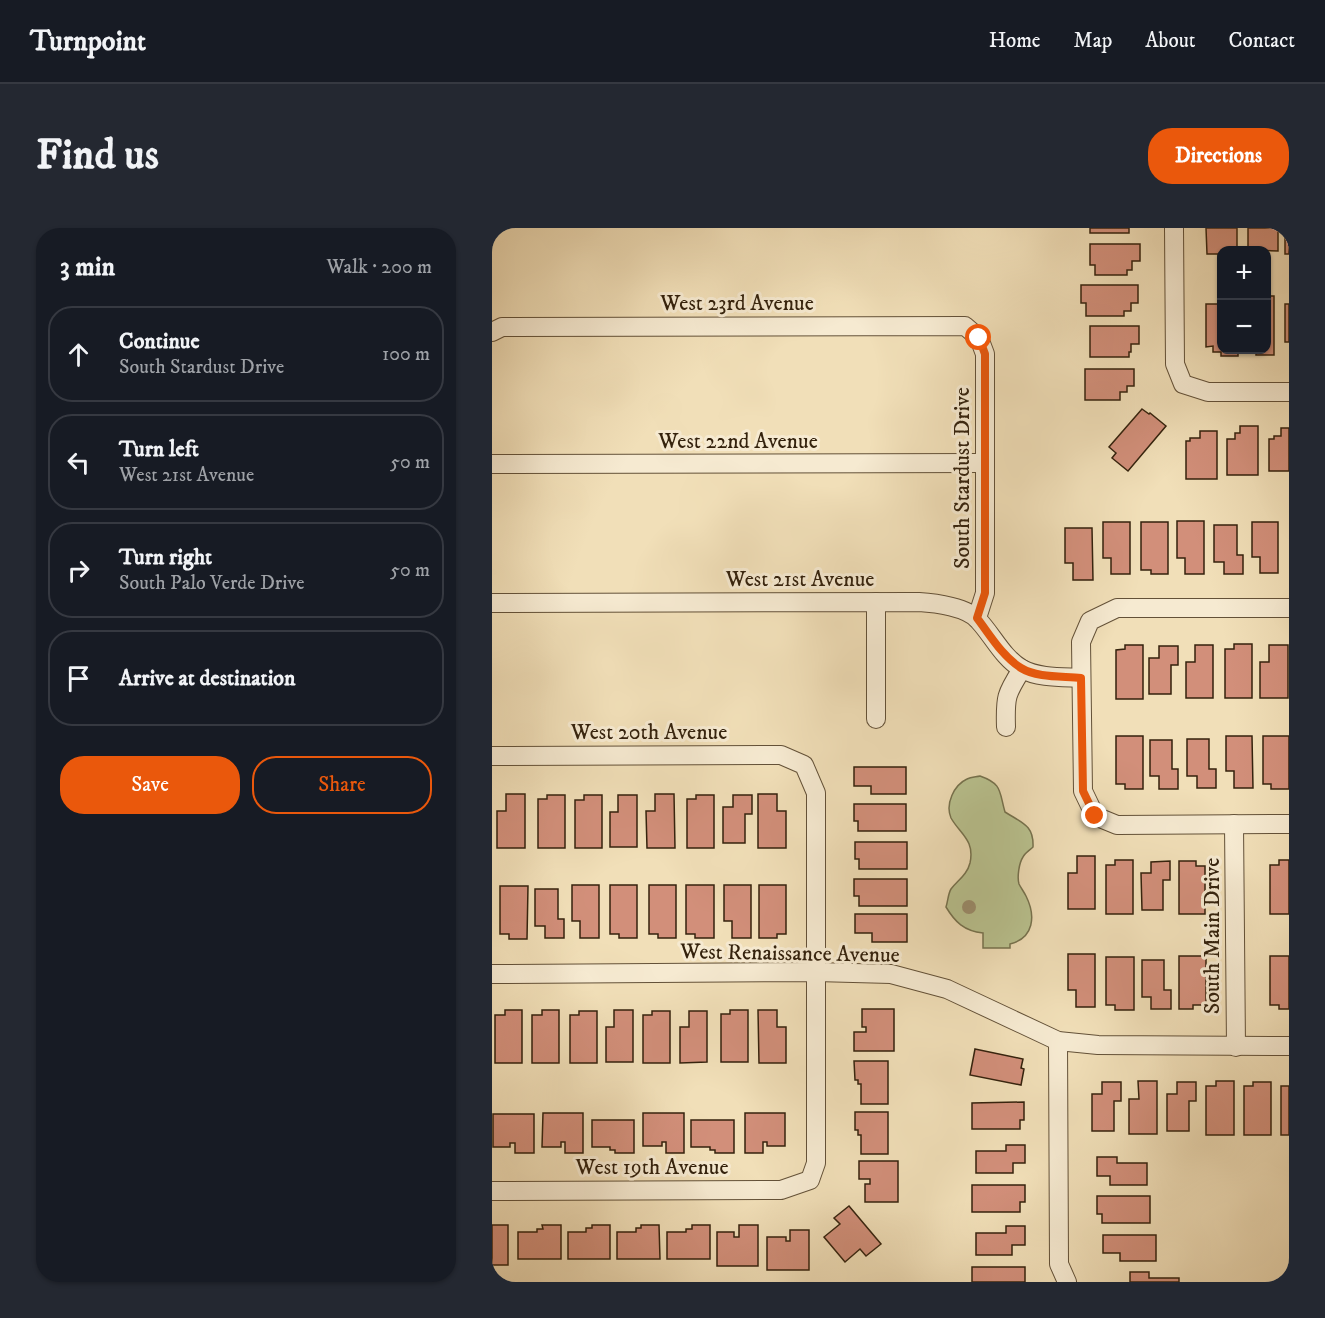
<!DOCTYPE html>
<meta charset="utf-8">
<style>
body{margin:0;font-family:"IM FELL DW Pica",serif;background:#242831;color:#f1f3f6}
.controls{position:absolute;right:18px;top:18px;display:grid;overflow:hidden;border-radius:12px;box-shadow:0 2px 4px #0004}
.controls button{width:54px;height:54px;display:grid;place-items:center;padding:0;border:0;border-bottom:2px solid #363941;background:#171b24;color:#f1f3f6;font:30px sans-serif}
.stop{position:absolute;width:18px;height:18px;margin:-14px;border:4px solid #ea580c;border-radius:50%;background:#fff}
.stop.end{background:#ea580c;border-color:#fff;box-shadow:0 2px 6px #0008}
.list{margin:0;padding:0;list-style:none}
h2{display:flex;justify-content:space-between;align-items:center;height:78px;margin:0;padding:0 24px;font-size:26px}
h2 small{font-size:20px;font-weight:400;color:#9ea1a6}
.list li{display:grid;grid-template-columns:39px 1fr auto;gap:18px;align-items:center;box-sizing:border-box;height:96px;margin:0 12px 12px;padding:0 12px;border:2px solid #363941;border-radius:24px}
.list b{display:block;font-size:22px;white-space:nowrap}
.list p{margin:0;font-size:20px;white-space:nowrap;color:#9ea1a6}
.list em{font-size:20px;font-style:normal;color:#9ea1a6}
.actions{display:flex;gap:12px;padding:18px 24px}
.actions a{flex:1;padding:14px 0;border:2px solid #ea580c;border-radius:24px;text-align:center;font-size:21px;color:#ea580c}
.actions .main{background:#ea580c;color:#fff}
.icon{flex:none;width:33px;height:33px;fill:none;stroke:currentColor;stroke-width:2;stroke-linecap:round;stroke-linejoin:round}
.map{position:relative;flex:none;width:797px;height:1054px;overflow:hidden;border-radius:24px}
header{display:flex;align-items:center;gap:36px;box-sizing:border-box;height:84px;padding:0 30px;background:#171b24;border-bottom:2px solid #363941}
header strong{font-size:28px}
nav{display:flex;gap:33px;margin-inline-start:auto;font-size:21px}
.intro{display:flex;align-items:center;justify-content:space-between;box-sizing:border-box;height:144px;padding:0 36px}
h1{margin:0;font-size:42px}
.button{padding:15px 27px;border-radius:24px;background:#ea580c;color:#fff;font-size:21px;font-weight:700}
main{display:flex;gap:36px;padding:0 36px}
aside{flex:1;background:#171b24;border-radius:24px;box-shadow:0 2px 4px #0004}
.map>svg:first-child{display:block}
.green{fill:#b9c28f;stroke:#76724e;stroke-width:1.5}
.building{fill:#d28f7a;stroke:#34220d;stroke-width:1.5}
.lines{fill:none;stroke-linecap:round;stroke-linejoin:round}
.minor-casing{stroke:#635138;stroke-width:20}
.minor{stroke:#f6ead1;stroke-width:18}
.tree{fill:#9b8d6c}
.route{stroke:#ea580c;stroke-width:8}
.labels{text-anchor:middle;stroke-width:6;stroke-linejoin:round;paint-order:stroke}
.street-label{font-size:22px;fill:#34220d;stroke:#f6ead1}
</style>
<header>
<strong>Turnpoint</strong>
<nav><a>Home</a><a>Map</a><a>About</a><a>Contact</a></nav>
</header>
<div class="intro"><h1>Find us</h1><a class="button">Directions</a></div>
<main>
<aside>
<h2>3 min<small>Walk · 200 m</small></h2>
<ul class="list">
<li><svg class="icon" aria-label="ahead" viewBox="0 0 24 24"><path d="M12 20V5M6 11l6-6 6 6"/></svg><div><b>Continue</b><p>South Stardust Drive</p></div><em>100 m</em></li>
<li><svg class="icon" aria-label="left" viewBox="0 0 24 24"><path d="M17 20v-9H6M10 6l-5 5 5 5"/></svg><div><b>Turn left</b><p>West 21st Avenue</p></div><em>50 m</em></li>
<li><svg class="icon" aria-label="right" viewBox="0 0 24 24"><path d="M7 20v-9h11M14 6l5 5-5 5"/></svg><div><b>Turn right</b><p>South Palo Verde Drive</p></div><em>50 m</em></li>
<li><svg class="icon" aria-label="arrive" viewBox="0 0 24 24"><path d="M6 21V4h12l-3 4 3 4H6"/></svg><div><b>Arrive at destination</b></div></li>
</ul>
<div class="actions"><a class="main">Save</a><a>Share</a></div>
</aside>
<div class="map">
<svg width="797" height="1054" viewBox="0 0 797 1054">
<rect width="100%" height="100%" fill="#f1dfb8"/>
<filter id="stains"><feTurbulence type="fractalNoise" baseFrequency=".00333" numOctaves="4"/><feColorMatrix values="0 0 0 0 .2 0 0 0 0 .09 0 0 0 0 .02 0 0 0 .5 -.17"/></filter>
<radialGradient id="worn" r=".72"><stop offset=".6" stop-color="#630" stop-opacity="0"/><stop offset="1" stop-color="#630" stop-opacity=".3"/></radialGradient>
<path class="green" d="M488,548C511,556 507,564 513,584C530,595 542,597 541,619C538,622 533,625 531,629C527,635 525,649 527,656C529,660 532,664 534,668C544,688 542,710 518,716V720H491V705C472,703 463,694 454,679C456,673 456,666 459,661C466,652 475,647 478,635C483,612 468,606 459,590C453,576 462,557 475,551C479,549 484,549 488,548Z"/>
<g class="building">
<rect x="598" y="0" width="39" height="5"/>
<path d="M714,0H745V22H730V31H726V26H715Z"/>
<path d="M756,0H786V23L756,22Z"/>
<rect x="793" y="0" width="4" height="26"/>
<path d="M598,16H648V33H640V42H635V47H603V37H598Z"/>
<path d="M589,57H646V75H639V83H632V88H594V75H589Z"/>
<path d="M728,68L730,122H746V128H729V124H721V118L714,119V76H728Z"/>
<path d="M774,68H782V127H764V122H774Z"/>
<rect x="793" y="76" width="4" height="38"/>
<path d="M598,98H647V116H639V124H637V129H598Z"/>
<path d="M593,141H642V158H635V164H628V172H593Z"/>
<path d="M650,181L657,186L658,185L674,198L636,243L620,230L624,225L617,219Z"/>
<path d="M748,198H766V247H735V211H743V205H748Z"/>
<path d="M789,200H797V243H777V211H782V208H789Z"/>
<path d="M708,203H725V251H694V213H698V210H708Z"/>
<path d="M685,293H712V346H693V330H685Z"/>
<path d="M611,294H638V346H619V330H611Z"/>
<path d="M649,294H676V346H659V342H649Z"/>
<path d="M760,294H786V345H768V329H760Z"/>
<path d="M722,297H745V327H751V346H732V334H722Z"/>
<path d="M573,300H600L601,352H581V335H573Z"/>
<path d="M742,416H760V470H733V421H742Z"/>
<path d="M633,417H651V471H624V422L633,421Z"/>
<path d="M703,417H721V470H694V434H703Z"/>
<path d="M777,417H796V470H768V434H777Z"/>
<path d="M667,418H686V437H679V466H657V430H667Z"/>
<path d="M624,508H651V561H633V556H624Z"/>
<path d="M734,508H760L761,560H742V543H734Z"/>
<path d="M771,508H797V561H779V556H771Z"/>
<path d="M695,511H717V541H724V560H705V548H695Z"/>
<path d="M658,512H680V541H686V561H667V548H658Z"/>
<path d="M362,539H414V566H379V558H362Z"/>
<path d="M14,566H33V620H5V583H14Z"/>
<path d="M163,566H182L183,620H155L154,583H163Z"/>
<path d="M266,566H285V583H294V620H266Z"/>
<path d="M55,567H73V620H46V571H55Z"/>
<path d="M92,567H110V620H83V572H92Z"/>
<path d="M126,567H145V619H118V584H126Z"/>
<path d="M204,567H222V620H195V571H204Z"/>
<path d="M241,567H260V586H253V615H231V579H241Z"/>
<path d="M362,576H414V603H366V593H362Z"/>
<path d="M363,614H415V641H367V631H363Z"/>
<path d="M585,628H603V681H576V645H585Z"/>
<path d="M623,632H641V686H614V637H623Z"/>
<path d="M787,632H797V686H778V637H787Z"/>
<path d="M678,633V652H671V682H650L649,645H659V634Z"/>
<path d="M687,633H704V638H713V686H687Z"/>
<path d="M362,651H415V678H367V668H362Z"/>
<path d="M80,657H107V710H88V693H80Z"/>
<path d="M118,657H145V710H127V706H118Z"/>
<path d="M157,657H184V710H166V706H157Z"/>
<path d="M194,657H222V710H203V706H194Z"/>
<path d="M232,657H259V710H240V693H232Z"/>
<path d="M267,657H294V706H285V710H267Z"/>
<path d="M8,658H36L35,711H17V706H8Z"/>
<path d="M43,661H66V691H72V710H53V698H43Z"/>
<path d="M363,686H415V714H380V705H363Z"/>
<path d="M576,726H603V779H584V762H576Z"/>
<path d="M687,728H714V777H701V781H687Z"/>
<path d="M778,728H797V781H787V777H778Z"/>
<path d="M614,729H642V782H623V777H614Z"/>
<path d="M650,732H672V762H679V781H659V769H650Z"/>
<path d="M370,781H402V823H362V804H374V799H370Z"/>
<path d="M13,782H30V835H3V787H13Z"/>
<path d="M50,782H67V835H40V787H50Z"/>
<path d="M122,782H141V834H114V799H122Z"/>
<path d="M238,782H256V834H229V786H238Z"/>
<path d="M266,782H285V799H294V835H267Z"/>
<path d="M87,783H105V835H78V787H87Z"/>
<path d="M160,783H178V835H151V787H160Z"/>
<path d="M197,783H215V834L188,835V799H197Z"/>
<path d="M483,821L531,831L529,840L532,841L529,857L478,847Z"/>
<path d="M362,833H396V876H369V856H366V852H363Z"/>
<path d="M646,853H665V906H637V871H647Z"/>
<path d="M724,853H742V907H714V858H724Z"/>
<path d="M610,854H629V873H622V903H600V866H610Z"/>
<path d="M685,854H704V873H697V903H675V866H685Z"/>
<path d="M761,854H779V907H752V858H761Z"/>
<rect x="789" y="858" width="8" height="49"/>
<path d="M532,874V892H528V901H480V875Z"/>
<path d="M363,884H396V926H369V907H366V902H363Z"/>
<path d="M51,885H91V925H73V914H69V919H50Z"/>
<path d="M151,885H192V925H174V914H170V918H151Z"/>
<path d="M253,885H293V918H275V914H271V925H253Z"/>
<path d="M1,886H42V925H23V915H18V919H1Z"/>
<path d="M100,892H142V925H123V922H118V919H100Z"/>
<path d="M199,892H242V925H223V922H218V919H199Z"/>
<path d="M514,917H533V935H521V945H484V923H514Z"/>
<path d="M605,929H625V935H655V957H618V948H605Z"/>
<path d="M367,933H406V974H373V956H378V951H367Z"/>
<path d="M480,957H533V974H528V984H480Z"/>
<path d="M605,968H658V995H610V986H605Z"/>
<path d="M357,978L389,1016L374,1028L368,1021L353,1034L332,1009L348,996L342,990Z"/>
<rect x="0" y="997" width="16" height="40"/>
<path d="M50,997H69V1031H26V1004H45V1001H51Z"/>
<path d="M100,997H118V1031H76V1004H94V1000H100Z"/>
<path d="M149,997H167L168,1031H125V1004H144V1000H149Z"/>
<path d="M200,997H218V1031H175V1004H194V1001H200Z"/>
<path d="M247,997H266V1038H225V1004H242V1009H247Z"/>
<path d="M514,998H533V1017H520V1027H484V1005H514Z"/>
<path d="M298,1002H317V1042H275V1009H294V1013H298Z"/>
<path d="M611,1007H664V1033H628V1025H611Z"/>
<rect x="480" y="1039" width="53" height="15"/>
<path d="M638,1044H657V1050H687V1054H638Z"/>
</g>
<g class="lines">
<g class="minor-casing">
<g id="minor">
<path d="M682,0L683,136L691,156L716,164H797"/>
<path d="M0,104L10,99L473,98L487,110L493,126V365L485,390"/>
<path d="M0,236L493,235"/>
<path d="M384,374V491"/>
<path d="M0,375L427,374C443,375 476,379 487,393C501,408 511,430 530,441C546,450 571,449 589,450"/>
<path d="M797,380H625L598,393L589,414L591,563L603,588L625,597L797,596"/>
<path d="M514,499C513,469 514,466 530,441"/>
<path d="M0,528L289,527L312,537L324,565V935L318,952L289,962L0,963"/>
<path d="M742,596L744,819"/>
<path d="M0,746L324,744L399,746L455,761L566,813L606,817L797,818"/>
<path d="M566,813L567,1036L575,1054"/>
</g>
</g>
<use href="#minor" class="minor"/>
</g>
<circle class="tree" cx="477" cy="679" r="7"/>
<g class="lines">
<path class="route" d="M487,110L493,126V365L485,390C498,407 510,428 529,440C545,450 571,448 589,450L591,563L603,588"/>
</g>
<g class="labels">
<g class="street-label">
<text x="245" y="82">West 23rd Avenue</text>
<text x="246" y="220">West 22nd Avenue</text>
<text transform="translate(469 250) rotate(-90)" y="8">South Stardust Drive</text>
<text x="308" y="358">West 21st Avenue</text>
<text x="157" y="511">West 20th Avenue</text>
<text transform="translate(719 708) rotate(-90)" y="8">South Main Drive</text>
<text transform="translate(298 724) rotate(1)" y="8">West Renaissance Avenue</text>
<text x="160" y="946">West 19th Avenue</text>
</g>
</g>
<rect width="100%" height="100%" filter="url(#stains)"/>
<rect width="100%" height="100%" fill="url(#worn)"/>
</svg>
<div class="controls">
<button>+</button>
<button>−</button>
</div>
<div class="stop" style="left:487px;top:110px"></div>
<div class="stop end" style="left:603px;top:588px"></div>
</div>
</main>
